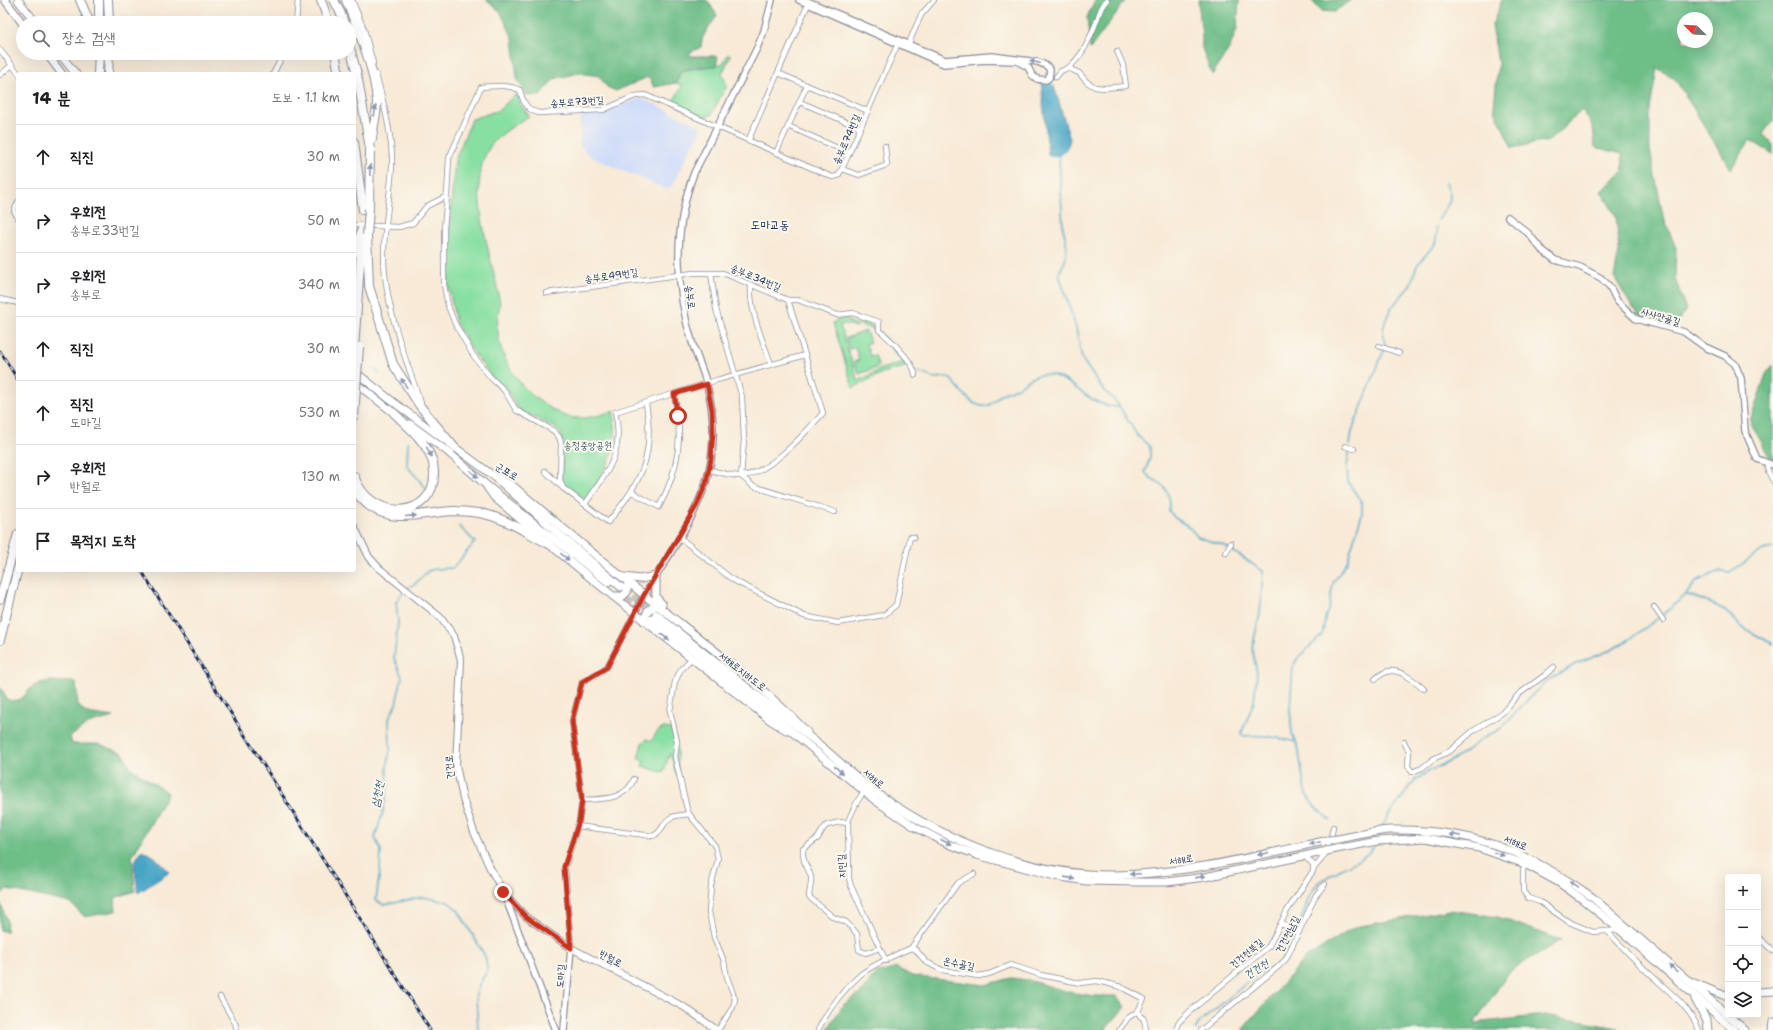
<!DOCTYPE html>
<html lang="ko">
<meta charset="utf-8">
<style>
body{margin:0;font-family:"Shantell Sans","Poor Story",sans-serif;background:#f2f2f2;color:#202124}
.controls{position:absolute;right:12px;bottom:12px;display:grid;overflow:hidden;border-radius:4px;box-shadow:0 4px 16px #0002}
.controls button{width:36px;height:36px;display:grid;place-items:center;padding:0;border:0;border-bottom:1px solid #e0e0e0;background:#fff;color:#202124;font:20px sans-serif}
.compass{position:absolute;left:1677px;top:12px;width:36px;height:36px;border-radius:50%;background:#fff;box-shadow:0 4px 16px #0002;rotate:294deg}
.stop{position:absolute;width:12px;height:12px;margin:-9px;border:3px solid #c8321e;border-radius:50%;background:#fff}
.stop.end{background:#c8321e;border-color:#fff;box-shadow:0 1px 4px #0008}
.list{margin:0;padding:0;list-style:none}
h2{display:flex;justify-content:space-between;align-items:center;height:52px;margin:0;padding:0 16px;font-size:17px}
h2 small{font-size:13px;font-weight:400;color:#757577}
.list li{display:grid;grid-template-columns:26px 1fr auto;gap:12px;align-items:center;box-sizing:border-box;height:64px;padding:0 16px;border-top:1px solid #e0e0e0}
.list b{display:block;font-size:15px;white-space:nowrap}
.list p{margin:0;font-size:13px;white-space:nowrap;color:#757577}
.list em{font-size:13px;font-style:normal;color:#757577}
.icon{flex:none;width:22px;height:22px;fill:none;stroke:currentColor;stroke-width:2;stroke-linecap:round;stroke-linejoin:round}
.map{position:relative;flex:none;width:1773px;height:1030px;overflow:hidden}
.search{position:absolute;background:#fff;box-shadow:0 4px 16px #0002;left:16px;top:16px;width:340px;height:44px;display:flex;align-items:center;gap:10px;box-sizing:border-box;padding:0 14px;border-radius:22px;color:#757577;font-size:15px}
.panel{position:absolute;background:#fff;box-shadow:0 4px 16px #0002;left:16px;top:72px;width:340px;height:500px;border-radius:4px}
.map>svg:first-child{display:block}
.built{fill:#cddbfa}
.green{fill:#88dfa2;stroke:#528780}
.forest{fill:#6ebe88;stroke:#447673;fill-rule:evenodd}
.water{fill:#47a5c6;stroke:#316a92}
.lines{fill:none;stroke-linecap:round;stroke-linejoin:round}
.stream{stroke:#47a5c6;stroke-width:1.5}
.trunk-tunnel{stroke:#ccc5bf;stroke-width:7;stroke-dasharray:7 3.5;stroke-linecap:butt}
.minor-casing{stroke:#8a8c9a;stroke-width:6}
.tertiary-casing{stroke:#8a8c9a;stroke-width:8}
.secondary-casing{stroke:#8a8c9a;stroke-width:8}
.primary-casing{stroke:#8a8c9a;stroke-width:9}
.trunk-casing{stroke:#8a8c9a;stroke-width:9}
.motorway-casing{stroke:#8a8c9a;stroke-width:10}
.minor{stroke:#fff;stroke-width:4.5}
.tertiary{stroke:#fff;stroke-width:5.5}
.secondary{stroke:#fff;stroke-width:6}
.primary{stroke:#fff;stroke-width:7}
.trunk{stroke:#fff;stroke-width:7}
.motorway{stroke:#fff;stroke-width:8}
.rail-casing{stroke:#1b2f5e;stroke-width:3}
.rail{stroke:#fbf7ec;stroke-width:1.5;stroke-dasharray:4.5;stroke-linecap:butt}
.trunk-bridge-casing{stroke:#8a8c9a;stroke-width:9;stroke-linecap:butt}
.motorway-bridge-casing{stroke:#8a8c9a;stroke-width:10;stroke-linecap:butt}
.trunk-bridge{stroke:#fff;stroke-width:7}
.motorway-bridge{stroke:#fff;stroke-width:8}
.oneway{fill:#8d97ae}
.route{stroke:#c8321e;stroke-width:5}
.labels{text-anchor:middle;stroke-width:4;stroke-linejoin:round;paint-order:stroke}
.street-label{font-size:10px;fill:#1b2f5e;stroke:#fbf7ec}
.park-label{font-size:10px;fill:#365b6f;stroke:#fbf7ec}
.water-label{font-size:11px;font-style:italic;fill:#2a5882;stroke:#fbf7ec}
.quarter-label{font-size:12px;fill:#1b2f5e;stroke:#fbf7ec}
</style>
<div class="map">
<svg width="1773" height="1030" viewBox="0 0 1773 1030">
<rect width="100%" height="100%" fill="#fbf7ec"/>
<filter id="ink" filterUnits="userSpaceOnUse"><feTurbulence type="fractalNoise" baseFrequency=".025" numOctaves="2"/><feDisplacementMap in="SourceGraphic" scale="8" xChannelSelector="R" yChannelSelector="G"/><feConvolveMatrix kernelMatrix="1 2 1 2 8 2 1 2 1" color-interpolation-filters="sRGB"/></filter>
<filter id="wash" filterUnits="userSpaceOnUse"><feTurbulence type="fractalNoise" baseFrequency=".012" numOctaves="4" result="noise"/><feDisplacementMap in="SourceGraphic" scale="16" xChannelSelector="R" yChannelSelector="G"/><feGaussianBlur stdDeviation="0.9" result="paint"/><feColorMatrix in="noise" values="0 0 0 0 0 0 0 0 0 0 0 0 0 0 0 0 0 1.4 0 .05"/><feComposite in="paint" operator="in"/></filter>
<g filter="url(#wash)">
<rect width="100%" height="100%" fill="#f8ead7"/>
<path class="built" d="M638,99H644L700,126L701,133L691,148L671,187L666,189L591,157L580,146V117L584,114L601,113Z"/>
<g class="green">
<path d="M728,54L731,55L722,74L727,85L711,115L705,117L672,103L684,83L682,85L676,83L681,71C689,69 719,66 723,63C725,61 726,57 728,54Z"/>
<path d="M517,93L520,104L529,116C515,125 499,134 489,148C464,187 494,261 500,304C489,346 515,389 552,409C557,412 563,416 568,417C584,420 598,416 613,411C621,449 606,471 585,500L565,487L562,481L563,442L561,434L555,428L518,409L506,388L492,377L475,355L456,324L448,284L449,229L455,160L472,119L499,110Z"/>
<path d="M850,317C877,320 887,344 905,360V367L882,373L853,388L833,323L835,321L845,318L858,327L845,324L840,325L858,381L881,369L903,362L886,342L875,333L873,329L860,325Z"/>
<path d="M866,331L870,342L866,344L870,356L875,355L879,367L859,374L854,362L859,360L855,347L850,349L846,338Z"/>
<path d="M664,728L671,729C679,741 677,760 678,773L676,774L670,753L664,771L661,772L642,766L644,761L638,758L642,743L647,739L651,741L658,731Z"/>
</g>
<g class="forest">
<path d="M486,0H707L717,15C712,26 701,33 701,47L689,53L691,56H714L718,57L716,66L696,67L681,71L676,83L654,87L648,77L616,91L607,87L599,76L579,73L554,79L540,96L527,95L517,79L513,38L500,11Z"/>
<path d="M1095,0H1126L1090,49L1087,17Z"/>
<path d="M1198,0H1239L1237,29L1230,47L1212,75L1202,48V35Z"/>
<path d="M1311,0H1351L1334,12L1321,11Z"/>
<path d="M1502,0H1773V120L1763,134L1773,144V154L1750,140L1731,169L1675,79L1657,68L1650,110V150L1663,216L1676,248L1675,278L1686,310L1675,325L1649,323L1632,307L1614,277L1619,252L1616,216L1601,191L1623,171L1622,154L1595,147L1593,126L1582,110L1549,141L1512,148L1494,108L1498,63L1492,25ZM1683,18H1707V42H1683Z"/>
<path d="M1773,365V461L1772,462L1750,421L1766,374Z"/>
<path d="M52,681L76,682L78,705L86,713L114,717L88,724L70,737L72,744H99L123,753L130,767L168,793L132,857L135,891L115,898L116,911L85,917L70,903L7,889L0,895V691L1,688L8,700C27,703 23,691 36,685C40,682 47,682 52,681Z"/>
<path d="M0,902L7,921L6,932L0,930Z"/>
<path d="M1450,910L1498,917L1561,940L1510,971L1474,1023L1545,1015L1618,1028L1616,1030H1242L1304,959L1355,927Z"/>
<path d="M897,968L912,976L952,981L985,985L1011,978L1028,980L1069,992L1094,996H1117L1125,1007L1105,1030H827L843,1005L861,993L875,974Z"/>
</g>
<g class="water">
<path d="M1041,82L1051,83L1054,86L1070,139C1068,149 1064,153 1055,157L1048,154Z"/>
<path d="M142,850L155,857L170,872L138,893L134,862Z"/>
</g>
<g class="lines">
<g class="stream">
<path d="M1059,155L1063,229C1066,238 1068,251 1065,260C1064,266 1060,268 1059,274L1076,328L1082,359L1101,387L1117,403L1137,435L1150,447V458L1145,472C1149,479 1155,479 1161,484C1169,491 1171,501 1169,511L1175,518L1188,526L1198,537L1225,546L1263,571L1260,614L1252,648L1257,673L1254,702L1241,734L1244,736C1262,734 1278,738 1296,742"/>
<path d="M1438,220C1447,204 1455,203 1446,183"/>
<path d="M1385,346L1383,329L1386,319L1391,308L1410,286L1417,265L1435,244L1437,233L1436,227"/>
<path d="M904,364L911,369"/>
<path d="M374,368L379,374"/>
<path d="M918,372L934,378L948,377C959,385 967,404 982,406C990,408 996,398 1002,394C1007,391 1011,391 1016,388C1029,381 1034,372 1052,375C1070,379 1084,398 1102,404C1107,406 1114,407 1120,407"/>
<path d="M408,441L407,466L426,488"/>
<path d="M1350,445L1352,431L1384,350"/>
<path d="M407,588L415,584L428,571L435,569L453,568L475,542L459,526"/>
<path d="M404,591L396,602L398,622L394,658L402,677L396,704L389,719L390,749L387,769L388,785L383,811L375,838L381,850L380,870L376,900L384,905L423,897L448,902L458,910L485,956L487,967L486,973L479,985L476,995L478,1030"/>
<path d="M1685,595L1692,596L1717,606L1724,610L1740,626L1773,644"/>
<path d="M1331,821L1317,809L1309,799L1304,785L1298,746L1292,734L1290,709L1293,666L1298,658L1322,635L1326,615L1329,608L1333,583L1347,562L1362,514V503L1348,482L1347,466L1350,449"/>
<path d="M1382,828L1387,817L1415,780L1429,771L1455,759L1482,739L1500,729L1534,693L1550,679L1574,665L1613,649L1630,639L1664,614L1689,591L1696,582L1703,578L1721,571L1730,572L1763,550L1773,548"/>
<path d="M1281,961C1289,945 1297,930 1303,914C1306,906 1309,895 1314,888C1328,870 1367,863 1375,844"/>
<path d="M1195,1030L1199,1023L1256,975L1279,964"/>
</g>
</g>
</g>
<g filter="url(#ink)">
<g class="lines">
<g class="trunk-tunnel">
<path d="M624,590L656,614"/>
<path d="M618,591L650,617"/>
</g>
<g class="minor-casing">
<g id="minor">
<path d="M352,0L364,29L373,63"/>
<path d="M296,23L298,0"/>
<path d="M908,45L921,15L934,0"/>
<path d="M0,50L19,74"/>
<path d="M1068,68C1083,56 1089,40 1096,23C1099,15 1100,6 1107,0"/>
<path d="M778,73L868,111"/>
<path d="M273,74L284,53"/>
<path d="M376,74C383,99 393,140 392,166C390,203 381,238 385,275C390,319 406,361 421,403"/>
<path d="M0,75L12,65"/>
<path d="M1056,77L1061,71L1068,68L1079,73L1087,82L1095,87L1104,88L1126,86L1123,65L1117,51"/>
<path d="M800,102L860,128"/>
<path d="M788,126L849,153"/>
<path d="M748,141L809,2"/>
<path d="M776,153L807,85"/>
<path d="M842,169L859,175L887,165L885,146"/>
<path d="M18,202L14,211L18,218"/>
<path d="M354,225L399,227L413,223L427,206L447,196"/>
<path d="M711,273L716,309L742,397L744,440L741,476L753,486L835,512"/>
<path d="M751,285C749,310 763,341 771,364"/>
<path d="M546,293L693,273H723L788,300L823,413C806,432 768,476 740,476C731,476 719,472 710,470"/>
<path d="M0,299L18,303"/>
<path d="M788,300H798L837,315L853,313L879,322V330C889,338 915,363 915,375"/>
<path d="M1379,346L1399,353"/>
<path d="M1345,446L1354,449"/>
<path d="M1767,464L1768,471L1773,481"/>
<path d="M545,471L563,488L608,522C642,482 655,456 646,403"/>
<path d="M563,488L560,480L561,443L559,437L554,431L516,410L504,390L491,378L473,355L455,324L448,306L444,285V228L447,196L449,158L481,87C495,86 507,84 520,90C523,102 526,110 539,113L603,110L635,96L645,95L832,177L838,176L842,169L899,41"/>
<path d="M632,492L659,507C679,469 684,436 674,394"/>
<path d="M585,504C607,473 625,452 615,412L717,380L805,355"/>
<path d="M679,537L733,580L804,616L838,623L884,615L896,605L910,537H914"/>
<path d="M1226,553L1231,543"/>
<path d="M1654,607L1663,620"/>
<path d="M692,658L681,669L675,682L670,711L677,741L675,757L687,809L689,814L715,846L718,859L711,886L709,912L714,937L724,961L727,977L735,999L733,1007L718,1030"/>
<path d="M1375,679C1380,675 1386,670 1393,671C1402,671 1418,683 1424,689"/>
<path d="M1404,742L1409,751L1408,766L1412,772L1422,768L1433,759L1450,751L1473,731L1502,713L1519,694L1545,675L1554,667"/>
<path d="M864,791L857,802L848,821L849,878L851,886L886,961"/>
<path d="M582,800C602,799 626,800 634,779"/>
<path d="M849,823L840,822L827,825L823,829L818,838L803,849C802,864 808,866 811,877C812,884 809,890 809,897L833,917L846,922L852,928L857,934L859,950L866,953L880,948"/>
<path d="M577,826L653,836C662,833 663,822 670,818C675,815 683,815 689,814"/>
<path d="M1525,864L1523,870V891L1528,898L1540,902L1569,922L1593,932L1620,930"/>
<path d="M1313,869C1327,855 1330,846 1333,827"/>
<path d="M1281,924L1299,932"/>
<path d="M1607,931C1622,946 1635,961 1651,975C1669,992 1690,1007 1699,1030"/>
<path d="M1758,937L1773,951"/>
<path d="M571,948L565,867L579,821L582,800L572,721L582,682L607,667L634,614"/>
<path d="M911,948L958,883L974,874"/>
<path d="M220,997L235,1023L237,1030"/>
<path d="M818,1030C828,1010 842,991 859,976C870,966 897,954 911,948L916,950L926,962L942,970L978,976L989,974L1011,965L1041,975L1080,983L1097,981L1110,984L1121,987L1144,999L1138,1011L1140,1016L1144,1019L1146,1030"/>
<path d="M1119,1030L1128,1018L1138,1011"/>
<path d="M1176,1030L1178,1023L1189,1012L1269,946L1287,911L1313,871V864L1304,856"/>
<path d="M1201,1030L1278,967L1286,959L1316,895L1325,884"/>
</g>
</g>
<g class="tertiary-casing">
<g id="tertiary">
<path d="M799,0L944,64L985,60L1017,61L1028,67L1032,75L1037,79L1046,80L1049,78L1050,70L1047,66L1038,62L992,56L945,60L805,0"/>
<path d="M1508,217L1528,233L1541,249L1555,260L1580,267L1601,278L1610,287L1617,301L1636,319L1684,332L1705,347L1725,356L1735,364L1741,378L1745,431L1757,459L1773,465"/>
<path d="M634,614C659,566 704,513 711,460C715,435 713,407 706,382C703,370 697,358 693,345C675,290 673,228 694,173L757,48L764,31L772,0"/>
<path d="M504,894L556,1030"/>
<path d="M564,1030L571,948"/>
</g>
</g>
<g class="secondary-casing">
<path id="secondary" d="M354,526L369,557L379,568L440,617L454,636L461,660L456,765L463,799L474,832L489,866L503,892L526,917L571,948L684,1007L717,1030"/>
</g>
<g class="primary-casing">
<g id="primary">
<path d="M5,0L23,24"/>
<path d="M18,0L36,23"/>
<path d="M46,53L62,74"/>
<path d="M59,53L76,74"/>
<path d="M499,478L513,486C556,523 600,559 644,595C699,639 757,680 807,732"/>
<path d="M487,487L494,497L549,544L613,596L770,720L786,730"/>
<path d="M624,577L640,579L656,576V597L662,604"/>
<path d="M613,596H623L627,592L628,581"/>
<path d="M644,621L648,610L658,605"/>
</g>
</g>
<g class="trunk-casing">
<g id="trunk">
<path d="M354,371L392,401L495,477L553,529L621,587"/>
<path d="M354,382L398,416"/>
<path d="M410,424L448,452L485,484L608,582"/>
<path d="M656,614C707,656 759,697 811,738C835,756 856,779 881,796C946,842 1034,876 1115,875C1188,874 1259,855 1329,840"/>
<path d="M652,619L695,652L876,801L915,827L948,844L977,855L1055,876L1087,881L1138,882H1167L1205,877L1327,851"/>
<path d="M1338,839C1355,836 1373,831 1390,830C1469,828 1528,851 1592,897L1745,1030"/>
<path d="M1336,849L1378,841L1425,838L1479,848L1525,864L1558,882L1582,899L1620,930L1734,1030"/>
<path d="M1694,983L1723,995L1728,994"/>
<path d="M1758,992L1773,991"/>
<path d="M1695,999L1707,1021L1708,1030"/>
<path d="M1772,1030L1773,1022"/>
</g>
</g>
<g class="motorway-casing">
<g id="motorway">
<path d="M80,0L90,23"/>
<path d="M99,0V23"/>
<path d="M108,0L109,23"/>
<path d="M321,0L329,23"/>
<path d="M334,0L341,14L344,23"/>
<path d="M346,0C358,30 375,69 377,102C377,113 373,127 372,139"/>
<path d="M349,44L357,74L370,149L369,209"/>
<path d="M335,53L339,74"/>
<path d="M98,74L99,53"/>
<path d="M108,74L109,53"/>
<path d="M354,142L363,210"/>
<path d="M367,235L369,286L393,364L420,406L454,447"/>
<path d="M354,253L363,226"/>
<path d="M354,349L362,235"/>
<path d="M354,416L355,402"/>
<path d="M354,476C370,523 436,520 434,472C433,468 434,463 432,460C426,441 408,427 394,413"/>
<path d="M354,489C358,496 363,500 368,505C394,525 424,512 454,511C462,511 471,512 479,513C504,517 527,533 549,544"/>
<path d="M0,599L18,534"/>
<path d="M0,640L18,568"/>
</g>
</g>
<use href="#minor" class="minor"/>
<use href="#tertiary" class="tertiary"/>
<use href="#secondary" class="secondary"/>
<use href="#primary" class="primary"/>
<use href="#trunk" class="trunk"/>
<use href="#motorway" class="motorway"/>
<g class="rail-casing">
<g id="rail">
<path d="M0,351L18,380"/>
<path d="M141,570L430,1030"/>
</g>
</g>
<use href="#rail" class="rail"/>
<g class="trunk-bridge-casing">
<g id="trunk-bridge">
<path d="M1329,840L1338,839"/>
<path d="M1327,851L1336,849"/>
</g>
</g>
<g class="motorway-bridge-casing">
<g id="motorway-bridge">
<path d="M367,235L369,209"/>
<path d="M355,402L359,347"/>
</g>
</g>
<use href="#trunk-bridge" class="trunk-bridge"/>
<use href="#motorway-bridge" class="motorway-bridge"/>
</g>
<defs><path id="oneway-solid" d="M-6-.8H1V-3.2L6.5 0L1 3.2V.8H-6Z"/></defs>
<g class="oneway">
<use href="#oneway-solid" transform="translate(1035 62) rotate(-166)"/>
<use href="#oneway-solid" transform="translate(375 111) rotate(-82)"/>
<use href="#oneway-solid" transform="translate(370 170) rotate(-89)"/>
<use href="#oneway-solid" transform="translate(404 383) rotate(-122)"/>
<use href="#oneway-solid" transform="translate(429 452) rotate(64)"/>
<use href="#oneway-solid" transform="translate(474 474) rotate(41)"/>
<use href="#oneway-solid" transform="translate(411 516) rotate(-5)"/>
<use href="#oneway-solid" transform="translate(565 557) rotate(39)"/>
<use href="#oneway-solid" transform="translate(665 637) rotate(38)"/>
<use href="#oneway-solid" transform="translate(839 770) rotate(40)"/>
<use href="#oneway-solid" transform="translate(1455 835) rotate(-171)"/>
<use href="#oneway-solid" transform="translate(946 842) rotate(25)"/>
<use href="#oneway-solid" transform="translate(1315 843) rotate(168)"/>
<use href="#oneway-solid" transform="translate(1263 854) rotate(168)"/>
<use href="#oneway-solid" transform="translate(1499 854) rotate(17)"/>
<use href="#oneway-solid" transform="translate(1135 874) rotate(177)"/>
<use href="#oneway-solid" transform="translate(1200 877) rotate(-8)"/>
<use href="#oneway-solid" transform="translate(1070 878) rotate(8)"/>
<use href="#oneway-solid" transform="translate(1574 884) rotate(-146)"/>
<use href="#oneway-solid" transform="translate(1673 968) rotate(-139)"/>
</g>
</g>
<g class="lines" filter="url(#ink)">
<path class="route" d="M503,892L526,917L571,948L564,867L579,821L582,800L572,721L582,682L607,667L644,595L697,505L706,483L711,459L713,432L712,410L707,384L674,394L678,416"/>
</g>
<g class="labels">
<g class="street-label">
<text transform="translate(577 101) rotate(-4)" y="4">송부로73번길</text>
<text transform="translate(846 139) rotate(-66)" y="4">송부로74번길</text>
<text transform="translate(611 275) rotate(-8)" y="4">송부로49번길</text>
<text transform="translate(756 277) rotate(23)" y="4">송부로34번길</text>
<text transform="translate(691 297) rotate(82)" y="4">송부로</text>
<text transform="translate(1661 316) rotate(17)" y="4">사사안골길</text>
<text transform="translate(507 471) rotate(31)" y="4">군포로</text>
<text transform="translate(743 671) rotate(38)" y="4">서해로지하도로</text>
<text transform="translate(449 767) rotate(-95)" y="4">건건로</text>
<text transform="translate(874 778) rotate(40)" y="4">서해로</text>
<text transform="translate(1516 842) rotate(23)" y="4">서해로</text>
<text transform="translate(1181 859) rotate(-10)" y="4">서해로</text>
<text transform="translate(841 866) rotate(-92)" y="4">지인길</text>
<text transform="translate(1287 934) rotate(-63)" y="4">건건천남길</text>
<text transform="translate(1246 953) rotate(-40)" y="4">건건천북길</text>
<text transform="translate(611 958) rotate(28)" y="4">반월로</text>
<text transform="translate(959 963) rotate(12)" y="4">온수골길</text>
<text transform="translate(560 976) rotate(-85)" y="4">도마길</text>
</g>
<g class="park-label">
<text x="588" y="449">송정중앙공원</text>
</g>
<g class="water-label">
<text transform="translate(377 794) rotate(-79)" y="4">삼천천</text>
<text transform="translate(1256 969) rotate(-33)" y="4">건건천</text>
</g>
<g class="quarter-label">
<text x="770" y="229">도마교동</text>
</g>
</g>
</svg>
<div class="controls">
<button>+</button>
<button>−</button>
<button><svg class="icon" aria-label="locate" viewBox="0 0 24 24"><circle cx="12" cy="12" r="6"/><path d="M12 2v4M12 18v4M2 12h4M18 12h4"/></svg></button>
<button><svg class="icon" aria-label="layers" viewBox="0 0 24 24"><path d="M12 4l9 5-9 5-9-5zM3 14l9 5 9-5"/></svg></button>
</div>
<svg class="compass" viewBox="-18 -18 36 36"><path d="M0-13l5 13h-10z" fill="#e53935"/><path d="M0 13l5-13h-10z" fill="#757577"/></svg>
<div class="stop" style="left:678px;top:416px"></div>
<div class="stop end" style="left:503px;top:892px"></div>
<div class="search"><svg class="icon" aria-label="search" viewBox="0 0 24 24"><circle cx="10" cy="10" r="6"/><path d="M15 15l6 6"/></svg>장소 검색</div>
<section class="panel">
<h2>14 분<small>도보 · 1.1 km</small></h2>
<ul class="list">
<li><svg class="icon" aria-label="ahead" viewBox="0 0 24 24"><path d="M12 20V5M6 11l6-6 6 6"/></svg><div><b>직진</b></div><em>30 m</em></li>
<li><svg class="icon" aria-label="right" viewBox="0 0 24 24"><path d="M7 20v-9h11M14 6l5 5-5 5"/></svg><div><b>우회전</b><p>송부로33번길</p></div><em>50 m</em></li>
<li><svg class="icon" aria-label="right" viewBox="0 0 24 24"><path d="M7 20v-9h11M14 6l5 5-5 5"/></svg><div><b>우회전</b><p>송부로</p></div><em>340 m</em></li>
<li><svg class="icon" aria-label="ahead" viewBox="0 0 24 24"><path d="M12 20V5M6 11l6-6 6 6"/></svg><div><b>직진</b></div><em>30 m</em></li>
<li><svg class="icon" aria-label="ahead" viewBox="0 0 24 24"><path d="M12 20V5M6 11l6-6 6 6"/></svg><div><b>직진</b><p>도마길</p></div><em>530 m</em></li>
<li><svg class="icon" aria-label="right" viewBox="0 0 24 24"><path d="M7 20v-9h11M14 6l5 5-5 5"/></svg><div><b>우회전</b><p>반월로</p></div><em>130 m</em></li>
<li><svg class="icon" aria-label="arrive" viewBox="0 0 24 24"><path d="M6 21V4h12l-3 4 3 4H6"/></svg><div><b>목적지 도착</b></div></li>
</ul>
</section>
</div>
